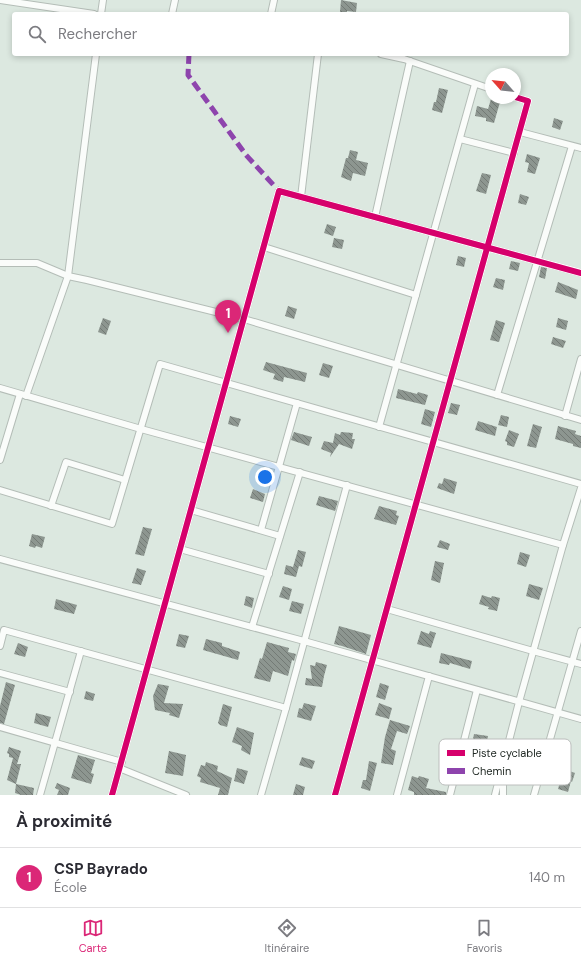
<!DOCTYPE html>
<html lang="fr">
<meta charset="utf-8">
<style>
body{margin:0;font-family:"DM Sans",sans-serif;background:#f7f7f7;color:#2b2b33}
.compass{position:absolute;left:485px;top:68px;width:36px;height:36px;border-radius:50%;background:#fff;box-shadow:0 2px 6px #0003;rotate:297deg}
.you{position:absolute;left:265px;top:477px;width:14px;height:14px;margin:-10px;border:3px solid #fff;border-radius:50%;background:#1a73e8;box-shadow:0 0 0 6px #1a73e833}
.badge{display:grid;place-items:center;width:26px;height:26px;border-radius:50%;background:#db2777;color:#fff;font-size:13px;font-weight:700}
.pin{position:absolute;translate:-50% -33px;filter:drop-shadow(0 1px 2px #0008)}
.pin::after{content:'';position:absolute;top:21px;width:14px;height:12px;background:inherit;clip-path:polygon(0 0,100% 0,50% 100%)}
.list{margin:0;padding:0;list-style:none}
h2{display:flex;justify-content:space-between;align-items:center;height:52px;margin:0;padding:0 16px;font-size:17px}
h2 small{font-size:13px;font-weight:400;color:#7c7c81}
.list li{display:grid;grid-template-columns:26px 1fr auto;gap:12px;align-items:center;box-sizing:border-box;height:60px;padding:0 16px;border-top:1px solid #e1e1e2}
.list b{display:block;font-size:15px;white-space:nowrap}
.list p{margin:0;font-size:13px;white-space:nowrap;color:#7c7c81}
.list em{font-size:13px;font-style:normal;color:#7c7c81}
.icon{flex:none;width:22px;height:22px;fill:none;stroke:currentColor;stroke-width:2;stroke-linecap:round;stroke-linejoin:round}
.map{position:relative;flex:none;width:581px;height:795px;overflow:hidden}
.search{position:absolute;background:#fff;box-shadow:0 2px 6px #0003;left:12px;right:12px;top:12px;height:44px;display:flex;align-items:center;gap:10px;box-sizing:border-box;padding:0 14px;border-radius:4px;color:#7c7c81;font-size:15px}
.sheet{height:112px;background:#fff}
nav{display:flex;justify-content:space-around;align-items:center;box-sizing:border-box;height:56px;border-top:1px solid #e1e1e2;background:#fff;font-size:11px;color:#7c7c81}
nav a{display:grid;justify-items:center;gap:2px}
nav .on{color:#db2777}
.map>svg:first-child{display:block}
.building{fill:url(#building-back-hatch)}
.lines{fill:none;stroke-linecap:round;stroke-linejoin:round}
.street-casing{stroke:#b4bdb7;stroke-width:8}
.street{stroke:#fafcfa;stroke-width:6}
.quiet{stroke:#8e44ad;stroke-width:5;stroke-dasharray:10 5;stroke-linecap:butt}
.cycleway-casing{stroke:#fff;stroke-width:8}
.cycleway{stroke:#d6006c;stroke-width:6}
.key{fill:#fff;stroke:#bcbebd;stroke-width:1}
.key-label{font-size:11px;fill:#1f2722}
</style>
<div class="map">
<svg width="581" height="795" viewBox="0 0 581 795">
<defs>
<pattern id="building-back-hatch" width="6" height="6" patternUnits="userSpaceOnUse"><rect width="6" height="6" fill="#8d9690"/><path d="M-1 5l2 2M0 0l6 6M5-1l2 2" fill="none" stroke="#737a75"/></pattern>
</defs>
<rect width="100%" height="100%" fill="#dce8e0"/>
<g class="building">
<path d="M341,0L357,3L356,12L347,11V13L340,12Z"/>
<path d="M439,88L448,90L442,113L432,110L434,102H436Z"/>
<path d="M491,99L500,102L494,123L486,121V118L475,116L477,106L488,109Z"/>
<path d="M554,118L563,121L560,130L552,127Z"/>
<path d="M350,150L358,152L356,160L368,163L365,176L353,173L351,181L341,177L346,158H348Z"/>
<path d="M527,154L540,158L535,174L527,172L529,163L525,162Z"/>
<path d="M482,173L491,175L486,194L476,191Z"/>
<path d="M520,194L529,197L526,205L518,203Z"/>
<path d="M327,224L336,227L333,236L324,233Z"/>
<path d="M334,238L344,240L342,249L332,247Z"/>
<path d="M458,256L466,258L464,267L456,265Z"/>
<path d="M511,261L520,263L518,271L509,269Z"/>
<path d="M541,267L547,268L545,279L539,277Z"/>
<path d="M496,278L505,280L503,290L493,287Z"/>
<path d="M558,282L578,290L576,299L555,292Z"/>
<path d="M288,306L297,309L294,319L285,316Z"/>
<path d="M103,318L111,321L106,335L98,332Z"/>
<path d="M558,318L568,321L566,330L556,327Z"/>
<path d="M496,320L505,323L499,342L490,340Z"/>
<path d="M553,337L566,341L563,348L551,344Z"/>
<path d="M266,362L307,373L305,382L284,377L283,382L273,379L275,374L263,370Z"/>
<path d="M323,363L333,366L329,378L319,375Z"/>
<path d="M398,389L417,394L418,392L428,395L425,405L396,398Z"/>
<path d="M451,403L460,405L457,415L448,413Z"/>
<path d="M425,409L435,412L431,427L421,424Z"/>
<path d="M501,415L509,417L507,427L498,425Z"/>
<path d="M230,416L241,419L238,427L228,424Z"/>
<path d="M478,421L497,427L495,436L475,430Z"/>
<path d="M533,424L542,427L536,448L527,446Z"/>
<path d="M558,426L576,431L575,434L581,436V448L573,446V444L555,439Z"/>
<path d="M509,430L519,434L514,447L507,445V442L505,441Z"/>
<path d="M294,432L312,437L309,446L291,440Z"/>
<path d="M341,432L353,433L352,439H355L352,449L339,444L330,457L331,453L321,449L324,441L333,443L335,433L340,435Z"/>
<path d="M444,478L457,482L454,494L437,488L439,483L442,484Z"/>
<path d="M253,489L265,494L263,502L250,498Z"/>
<path d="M319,496L338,501L335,511L316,505Z"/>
<path d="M379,506L397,511L396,515L399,516L396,525L374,519Z"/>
<path d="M143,527L152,529L144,556L135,554Z"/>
<path d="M32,534L45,537L42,548L36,546L35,548L29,546Z"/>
<path d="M440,540L450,544L448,550L437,547Z"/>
<path d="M298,550L306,552L302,567L299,566L296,577L284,574L286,565L293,567Z"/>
<path d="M520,552L530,555L526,567L517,564Z"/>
<path d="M435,561L444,563L440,583L431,580Z"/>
<path d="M137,568L146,571L141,585L132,583Z"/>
<path d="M529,584L543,588L539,600L526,596Z"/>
<path d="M283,586L292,589L289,600L279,597Z"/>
<path d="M482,595L491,598L492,596L500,598L497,611L488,609L489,607L479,604Z"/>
<path d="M246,596L254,598L252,608L244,605Z"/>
<path d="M56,599L77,605L74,614L54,609Z"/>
<path d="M292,601L304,604L301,614L289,611Z"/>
<path d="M339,626L371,635L366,654L342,646L334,644Z"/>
<path d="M421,631L429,634L430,631L436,633L431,648L417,644Z"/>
<path d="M179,634L189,636L185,648L176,646Z"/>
<path d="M206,639L222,643V646L240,652L238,660L203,650Z"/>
<path d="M267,642L289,648L288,652L296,654L294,661L292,660L288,676L273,671L270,682L254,678L260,658L262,659Z"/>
<path d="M18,643L28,647L25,657L14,654Z"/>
<path d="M441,653L472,661L470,669L450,663L449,665L439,663Z"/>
<path d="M316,662L327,665L324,676L322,687L305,685L306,678L312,679L310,665L315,666Z"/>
<path d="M6,682L15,685L4,724L0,723V706Z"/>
<path d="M380,683L389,686L385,700L376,697Z"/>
<path d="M158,684L169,686L164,703L183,704L179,718L169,715L170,713L155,710L153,696Z"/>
<path d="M86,691L95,694L93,701L84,699Z"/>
<path d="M304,703L316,706L311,721L297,717L299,708L302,709Z"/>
<path d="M379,703L392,708L389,719L375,715Z"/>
<path d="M223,704L232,707L227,727L220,725L218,723Z"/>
<path d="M36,713L51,717L48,727L34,723Z"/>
<path d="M390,720L410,726L407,734L397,731L391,749L396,751L393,765L381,763L385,737Z"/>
<path d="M237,727L254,733L250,755L241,750L242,746L232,742Z"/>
<path d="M474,734L488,736L486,748L472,745Z"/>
<path d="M9,747L21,751L17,764H21L16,784L7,780L13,758L9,757V754L7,753Z"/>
<path d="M169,751L186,755L183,776L165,773Z"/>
<path d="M78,755L95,760L91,773L94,774L91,784L71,778Z"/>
<path d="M302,757L315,761L312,769L299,765Z"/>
<path d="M369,761L377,763L370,791L361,788L363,780H366Z"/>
<path d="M206,762L218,766L217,771L232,778L228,795H218L220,788L200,782L201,778L197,776L201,765L205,766Z"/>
<path d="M237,768L248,771L244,784L234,781Z"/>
<path d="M564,769L575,773L572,782L571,781L568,792L558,789Z"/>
<path d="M412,776L418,778L419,776L429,779L426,788L446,792V795H414V792L408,790Z"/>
<path d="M57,783L70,788L68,795H57L59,790L55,788Z"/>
<path d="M16,784L34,788L33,795H21L15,793Z"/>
<path d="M296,784L305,787L303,795H293Z"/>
</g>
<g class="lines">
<g class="street-casing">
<g id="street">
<path d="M0,0L94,14"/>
<path d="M101,14L103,0"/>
<path d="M172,14L175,0"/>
<path d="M271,14L274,0"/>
<path d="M381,54L404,59L491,89"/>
<path d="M520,132L581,148"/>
<path d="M460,139L514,153"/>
<path d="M301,197L318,54"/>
<path d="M375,217L410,61"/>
<path d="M264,247L416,295"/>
<path d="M0,263H37L68,276L87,280L244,319L581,420"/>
<path d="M0,388L141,429L563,545"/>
<path d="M497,395L572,146"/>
<path d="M26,396L68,276L96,54"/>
<path d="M565,416L581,359"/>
<path d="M379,427L475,84"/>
<path d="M0,460L20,394"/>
<path d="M0,490L112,524L160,364L581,484"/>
<path d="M51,506L66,462L125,480"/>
<path d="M191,510L280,536"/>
<path d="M261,530L297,403"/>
<path d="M180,549L269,574"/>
<path d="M0,559L304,641L581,719"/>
<path d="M387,609L533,651L581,664"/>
<path d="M252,627L300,472"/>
<path d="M0,646L4,630L286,708"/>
<path d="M0,673L70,692"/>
<path d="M0,727L122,762"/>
<path d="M119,768L186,795"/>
<path d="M503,773V795"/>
<path d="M40,795L81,651"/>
<path d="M112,795L279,191L581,273"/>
<path d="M261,795L286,708L347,485"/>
<path d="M335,795L528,101L515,97"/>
<path d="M397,795L429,676"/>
<path d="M450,795L477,690"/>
<path d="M495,795L519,702L563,545L581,488"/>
<path d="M534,795L581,631"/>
</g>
</g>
<use href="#street" class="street"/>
<path class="quiet" d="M189,54L188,75L246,155L279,191"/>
<g class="cycleway-casing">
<g id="cycleway">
<path d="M112,795L279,191L581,273"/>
<path d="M335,795L528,101L515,97"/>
</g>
</g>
<use href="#cycleway" class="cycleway"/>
</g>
<rect x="439" y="739" width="132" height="46" rx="6" class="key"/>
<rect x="447" y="750" width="18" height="6" fill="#d6006c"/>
<rect x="447" y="768" width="18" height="6" fill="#8e44ad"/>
<g class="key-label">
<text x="472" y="757">Piste cyclable</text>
<text x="472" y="775">Chemin</text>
</g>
</svg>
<svg class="compass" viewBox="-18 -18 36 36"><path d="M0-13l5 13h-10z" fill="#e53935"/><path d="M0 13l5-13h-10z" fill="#7c7c81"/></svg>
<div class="you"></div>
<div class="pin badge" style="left:228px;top:333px">1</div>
<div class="search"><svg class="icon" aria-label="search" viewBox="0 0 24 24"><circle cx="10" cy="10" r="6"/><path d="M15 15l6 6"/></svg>Rechercher</div>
</div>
<section class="sheet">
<h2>À proximité<small></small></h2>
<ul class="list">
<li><span class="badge">1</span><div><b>CSP Bayrado</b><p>École</p></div><em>140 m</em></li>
</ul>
</section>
<nav>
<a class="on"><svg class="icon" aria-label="map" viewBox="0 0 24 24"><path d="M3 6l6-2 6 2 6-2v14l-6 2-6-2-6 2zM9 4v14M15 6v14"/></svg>Carte</a>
<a><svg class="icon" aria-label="directions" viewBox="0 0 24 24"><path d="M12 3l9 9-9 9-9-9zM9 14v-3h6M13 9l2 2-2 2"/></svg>Itinéraire</a>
<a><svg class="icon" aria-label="saved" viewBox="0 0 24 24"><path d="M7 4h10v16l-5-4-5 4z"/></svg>Favoris</a>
</nav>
